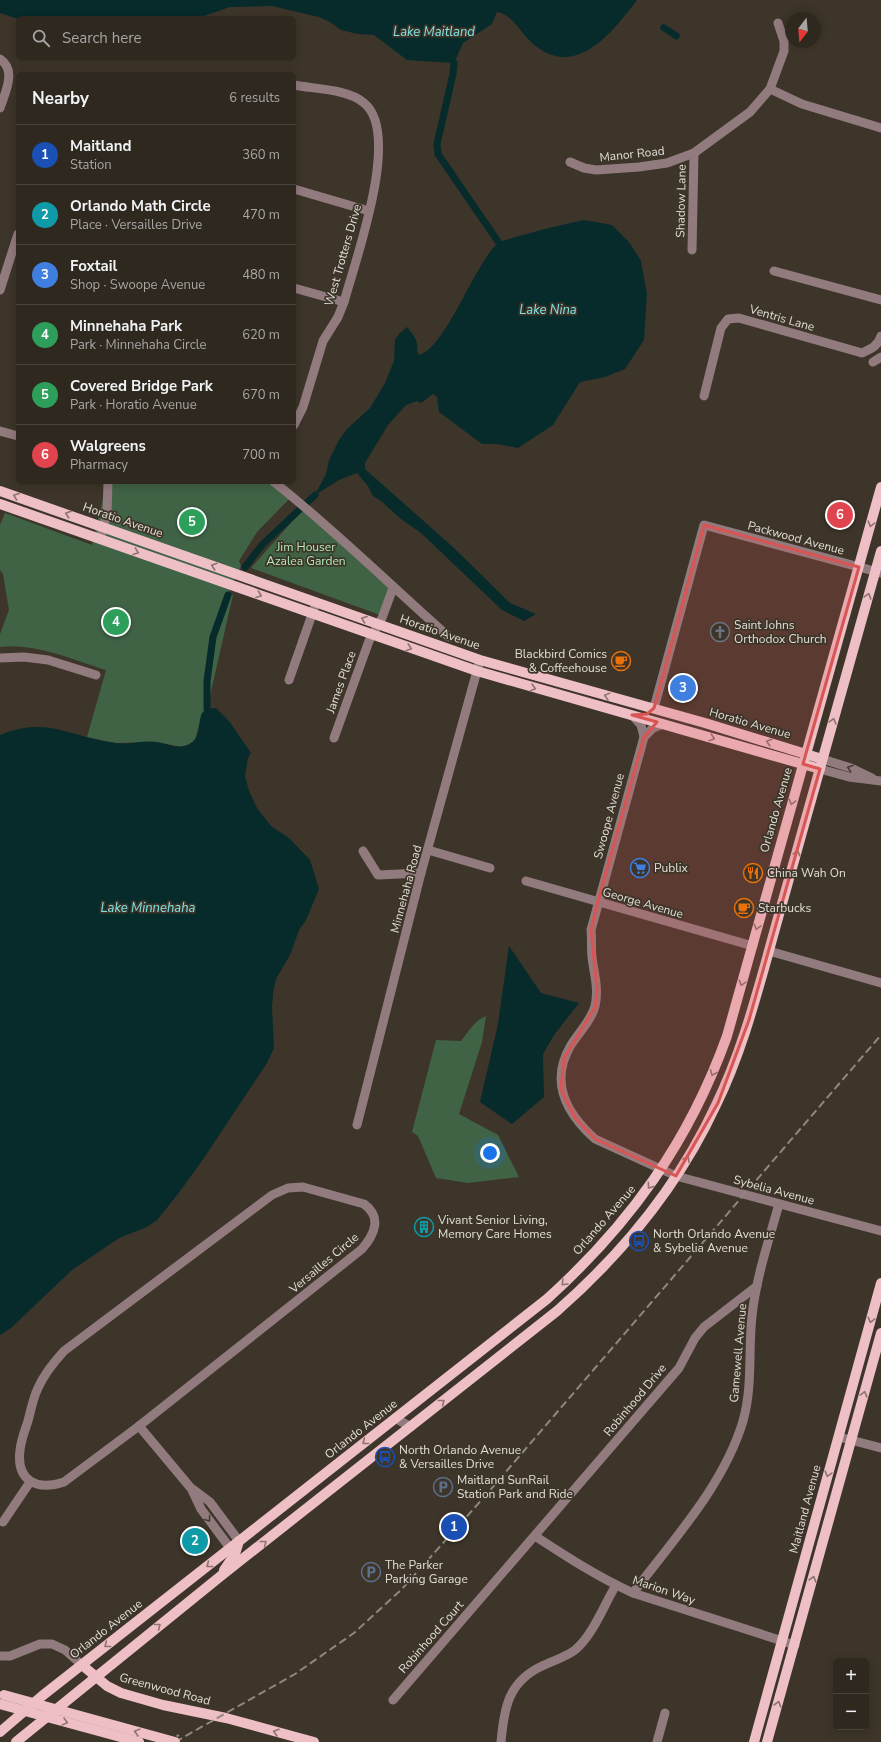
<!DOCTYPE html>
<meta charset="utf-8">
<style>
body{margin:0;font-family:"Nunito Sans",sans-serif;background:#3a342c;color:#f1f3f6}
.controls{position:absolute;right:12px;bottom:12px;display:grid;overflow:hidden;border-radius:6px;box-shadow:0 2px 10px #0003}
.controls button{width:36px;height:36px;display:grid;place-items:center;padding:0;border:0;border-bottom:1px solid #49443d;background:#2e281f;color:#f1f3f6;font:20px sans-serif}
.compass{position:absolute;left:785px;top:12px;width:36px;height:36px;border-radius:50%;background:#2e281f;box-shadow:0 2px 10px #0003;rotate:196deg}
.you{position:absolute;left:490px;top:1153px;width:14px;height:14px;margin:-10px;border:3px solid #fff;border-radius:50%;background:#1a73e8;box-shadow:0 0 0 6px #1a73e833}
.badge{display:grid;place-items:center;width:26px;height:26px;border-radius:50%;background:#db2777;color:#fff;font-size:13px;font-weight:700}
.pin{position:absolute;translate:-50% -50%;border:2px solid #fff;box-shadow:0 1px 4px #0006}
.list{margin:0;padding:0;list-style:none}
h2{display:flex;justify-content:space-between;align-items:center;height:52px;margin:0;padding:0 16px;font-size:17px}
h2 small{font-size:13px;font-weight:400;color:#a7a6a4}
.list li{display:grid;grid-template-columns:26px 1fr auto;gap:12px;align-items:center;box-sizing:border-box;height:60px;padding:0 16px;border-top:1px solid #49443d}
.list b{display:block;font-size:15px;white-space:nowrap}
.list p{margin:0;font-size:13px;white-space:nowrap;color:#a7a6a4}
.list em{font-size:13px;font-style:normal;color:#a7a6a4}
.icon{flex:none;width:22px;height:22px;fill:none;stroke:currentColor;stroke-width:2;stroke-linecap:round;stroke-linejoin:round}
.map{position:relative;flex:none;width:881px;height:1742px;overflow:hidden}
.search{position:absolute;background:#2e281f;box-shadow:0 2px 10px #0003;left:16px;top:16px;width:280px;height:44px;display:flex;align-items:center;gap:10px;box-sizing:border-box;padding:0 14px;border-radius:6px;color:#a7a6a4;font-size:15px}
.panel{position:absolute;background:#2e281f;box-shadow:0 2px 10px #0003;left:16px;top:72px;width:280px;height:412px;border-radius:6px}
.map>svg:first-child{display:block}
.green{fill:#406346}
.water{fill:#072a2b}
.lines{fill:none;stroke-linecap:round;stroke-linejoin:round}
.canal{stroke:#072a2b;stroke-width:7}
.minor{stroke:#927b7e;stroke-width:9}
.major{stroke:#eebfc5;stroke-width:10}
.rail{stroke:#8f887f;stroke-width:2;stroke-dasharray:8 4;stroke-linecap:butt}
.major-bridge{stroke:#eebfc5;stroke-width:10}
.oneway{stroke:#8d736f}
.oneway2{stroke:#463c32}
.marked{fill:#d95553;fill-opacity:0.2;stroke:#d95553;stroke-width:3;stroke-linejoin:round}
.labels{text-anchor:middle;stroke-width:3.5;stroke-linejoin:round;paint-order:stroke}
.street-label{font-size:12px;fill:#e1dcd5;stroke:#3d3529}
.park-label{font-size:12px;fill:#aeebb7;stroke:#3d3529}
.poi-label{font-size:12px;fill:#e1dcd5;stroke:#3d3529;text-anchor:start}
.water-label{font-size:13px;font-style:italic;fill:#7ee3e5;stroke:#3d3529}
</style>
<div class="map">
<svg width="881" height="1742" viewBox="0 0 881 1742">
<rect width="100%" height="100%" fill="#3d3529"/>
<g class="green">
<path d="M107,482H274L292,496L257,532L239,561L241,566L228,594L233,595L207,709L202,713L195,740L190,744L182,747L156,742L115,743L87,737L106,670C75,660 32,642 0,647V634L9,610L3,574L0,570V525L5,513L92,545Z"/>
<path d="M304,508L389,588L380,615L251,568Z"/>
<path d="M486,1016L482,1042L459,1114L498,1135L519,1177L468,1183L436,1178L418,1136L412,1132L436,1040L461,1041C469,1031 474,1021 486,1016Z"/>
</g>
<g class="water">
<path d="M0,0H637C612,33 574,82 531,42C520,32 512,14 497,12L492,24L463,43L454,63L407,60L374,35L358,34L341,30L330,22L319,17L272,6L230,7L198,18L18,19L0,13Z"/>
<path d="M664,24L680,34L679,38L676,40L660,29L661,25Z"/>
<path d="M584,220L612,225L629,242L641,261L647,294L644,340L625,369L605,377L580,382L553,425L518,448L497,444H482L439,412L437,397L433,394L421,403L417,401L406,405L388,425L365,463V469L454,548L510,603L536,614L524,621L502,610L421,533L401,519L381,501L373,496L368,486L357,473L339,480L315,495L326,474L329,460L339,440L347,429L370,408L385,383L394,361L395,339L400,333L407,327C414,335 419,342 417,352L419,355C445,349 475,263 498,243C501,241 508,240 512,238C536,231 560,225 584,220Z"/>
<path d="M216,708L229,721L251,753L248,758L245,776L249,791L257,808L271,826L289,838L310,860L319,889L306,920L299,930L290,955L276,979L273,993L272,1008L274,1048L267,1063L204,1158L178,1194L157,1220L147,1227L119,1238L72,1270L11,1328L0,1335V735C47,715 72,738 116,743C129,745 143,740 156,742C168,743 179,751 191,743C201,737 198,722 202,713L207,709Z"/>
<path d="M509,946L541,993L579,1003L554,1035L543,1054L544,1097L512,1124L480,1102L498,1024Z"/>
</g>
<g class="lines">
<g class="canal">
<path d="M454,63L453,74L437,144L438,154L499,243"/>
<path d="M245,567L262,545L315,495"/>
<path d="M207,709V681L213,637L228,595"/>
</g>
<g class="minor">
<path d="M0,59C17,70 5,93 0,108"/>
<path d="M294,85C314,89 349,89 364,103C402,133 355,261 344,302L338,317L323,341L303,407L294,425"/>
<path d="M770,89L802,104L881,128"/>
<path d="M570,162L584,168L596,170L639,167L667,163L694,153L750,112L770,89L784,51V41L778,23"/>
<path d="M294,189L369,211"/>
<path d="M692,250L694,153"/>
<path d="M774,271L881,300"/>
<path d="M294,288L344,302"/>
<path d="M0,290L18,234"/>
<path d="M873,362L881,357"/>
<path d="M704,396L721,328L728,319L739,318L862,353C871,349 878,346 881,336"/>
<path d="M0,431L18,436"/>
<path d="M274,482C335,530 391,586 449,637"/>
<path d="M100,539L107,514L108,482"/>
<path d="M0,658L24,657L48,660L96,675"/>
<path d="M289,680L315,606"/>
<path d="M654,708L704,525L881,573"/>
<path d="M632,715L641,725L644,737L591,930C592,939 591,948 592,957C594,974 599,989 595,1006C591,1021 579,1032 571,1045C549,1082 566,1113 595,1139L676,1176L881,1231"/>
<path d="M644,737L653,728L663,724"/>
<path d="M334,738L369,641L382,618L393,588"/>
<path d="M822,759L851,768L872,778"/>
<path d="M820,769L849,777L881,781"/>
<path d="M428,850L490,868"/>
<path d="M363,851L378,875L421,873"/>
<path d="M526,881L753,946"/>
<path d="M769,951L881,983"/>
<path d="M357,1125L421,873L480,660"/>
<path d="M303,1187L364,1204C382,1217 375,1234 362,1249L139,1426L64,1482C37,1491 16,1481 20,1450C21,1440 25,1430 28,1421C31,1410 33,1398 38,1388C44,1374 54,1362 64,1351L272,1195L288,1188Z"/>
<path d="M395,1418L411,1427"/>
<path d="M139,1426L190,1487L210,1502L239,1541"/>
<path d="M839,1437L881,1448"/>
<path d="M192,1490L201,1509L230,1548"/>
<path d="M3,1522L30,1482"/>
<path d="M535,1536C567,1557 598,1577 633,1593L795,1645"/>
<path d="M633,1593C673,1540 724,1485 743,1421C753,1386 748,1351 752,1316C756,1278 769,1240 779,1204"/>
<path d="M0,1656H10L40,1644H52L65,1650L82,1665"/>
<path d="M393,1700L679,1368L695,1338L704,1327L757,1286"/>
<path d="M501,1742C504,1708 508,1682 542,1666C552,1661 566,1657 575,1650C593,1635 604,1605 616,1585"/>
<path d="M657,1742L665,1713"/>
</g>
<g class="major">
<path d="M0,491L480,660L705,723L822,759"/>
<path d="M0,504L477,671L820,769"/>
<path d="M224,1570L235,1554L239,1541"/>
<path d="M82,1665L107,1686L121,1693L163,1705L226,1718L314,1742"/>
<path d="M0,1732L42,1696L547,1299C630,1224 689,1142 727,1036L881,487"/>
<path d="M16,1742L222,1575L557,1311C623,1253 679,1185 716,1105C739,1058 753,1008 767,958C778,917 790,876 801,836C828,741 855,646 881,551"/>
<path d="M754,1742L881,1283"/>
<path d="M767,1742L881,1333"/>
</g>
<g class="rail">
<path d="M166,1742L179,1735"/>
<path d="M175,1742L295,1674L354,1633L402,1589L486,1495L881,1035"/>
</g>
<g class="major-bridge">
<path d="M4,1695L175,1742"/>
<path d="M0,1704L139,1742"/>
</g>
</g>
<defs><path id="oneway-chevron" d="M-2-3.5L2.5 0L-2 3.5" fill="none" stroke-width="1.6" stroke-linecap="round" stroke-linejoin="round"/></defs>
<g class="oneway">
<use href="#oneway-chevron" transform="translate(16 496) rotate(-160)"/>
<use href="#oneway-chevron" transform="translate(68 514) rotate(-161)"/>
<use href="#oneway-chevron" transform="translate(871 524) rotate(105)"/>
<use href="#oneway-chevron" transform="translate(136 552) rotate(20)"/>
<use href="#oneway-chevron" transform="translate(214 566) rotate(-161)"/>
<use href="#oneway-chevron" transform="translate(259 595) rotate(20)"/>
<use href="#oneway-chevron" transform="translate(868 596) rotate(-74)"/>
<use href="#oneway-chevron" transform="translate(364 619) rotate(-160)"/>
<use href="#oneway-chevron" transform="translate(409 648) rotate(19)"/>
<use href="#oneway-chevron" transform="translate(533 688) rotate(15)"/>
<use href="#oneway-chevron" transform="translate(607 696) rotate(-165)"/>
<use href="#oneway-chevron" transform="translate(833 721) rotate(-74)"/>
<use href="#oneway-chevron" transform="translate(712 738) rotate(17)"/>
<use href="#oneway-chevron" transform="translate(769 742) rotate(-163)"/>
<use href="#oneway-chevron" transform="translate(792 802) rotate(105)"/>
<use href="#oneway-chevron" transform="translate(797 853) rotate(-75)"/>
<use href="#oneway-chevron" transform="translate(757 927) rotate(105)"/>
<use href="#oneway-chevron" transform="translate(742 983) rotate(106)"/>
<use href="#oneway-chevron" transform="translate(713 1073) rotate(112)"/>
<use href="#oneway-chevron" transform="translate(687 1159) rotate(-59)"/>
<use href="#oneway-chevron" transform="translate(650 1186) rotate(126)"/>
<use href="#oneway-chevron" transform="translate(564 1283) rotate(135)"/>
<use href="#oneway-chevron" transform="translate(871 1320) rotate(105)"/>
<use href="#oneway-chevron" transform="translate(864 1394) rotate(-75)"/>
<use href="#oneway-chevron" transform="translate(442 1402) rotate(-38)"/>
<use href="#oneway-chevron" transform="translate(365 1442) rotate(142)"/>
<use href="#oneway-chevron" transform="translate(828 1474) rotate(106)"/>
<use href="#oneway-chevron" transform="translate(264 1543) rotate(-38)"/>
<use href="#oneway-chevron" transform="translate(209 1565) rotate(142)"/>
<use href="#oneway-chevron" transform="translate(813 1579) rotate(-74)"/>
<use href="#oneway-chevron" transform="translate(158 1626) rotate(-38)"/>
<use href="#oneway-chevron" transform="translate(107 1645) rotate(142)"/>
<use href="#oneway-chevron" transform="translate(778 1704) rotate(-74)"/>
<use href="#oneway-chevron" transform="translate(65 1722) rotate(15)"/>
<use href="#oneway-chevron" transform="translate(137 1732) rotate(-165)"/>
<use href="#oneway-chevron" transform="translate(276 1732) rotate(-164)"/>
</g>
<g class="oneway2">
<use href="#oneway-chevron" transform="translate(850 768) rotate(-160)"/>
<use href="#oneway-chevron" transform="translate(208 1519) rotate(53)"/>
</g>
<path class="marked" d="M704,525L859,567L803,764L820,769L749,1020L718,1103L676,1176L595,1139L575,1118L561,1090L564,1058L595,1007L597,990L591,930L596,908L644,737L657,722L632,715L647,714L654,708Z"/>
<defs>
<g id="church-ring" transform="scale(1)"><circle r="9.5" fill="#3d3529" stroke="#6b7280" stroke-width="1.5"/><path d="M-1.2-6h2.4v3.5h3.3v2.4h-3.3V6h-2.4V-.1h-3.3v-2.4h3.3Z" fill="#6b7280"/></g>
<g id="cafe-ring" transform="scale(1)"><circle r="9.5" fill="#3d3529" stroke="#e8710a" stroke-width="1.5"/><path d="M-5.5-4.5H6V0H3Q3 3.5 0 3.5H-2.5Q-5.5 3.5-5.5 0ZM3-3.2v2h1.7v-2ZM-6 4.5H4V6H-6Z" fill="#e8710a"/></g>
<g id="supermarket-ring" transform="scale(1)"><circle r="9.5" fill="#3d3529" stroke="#3f7fe0" stroke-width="1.5"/><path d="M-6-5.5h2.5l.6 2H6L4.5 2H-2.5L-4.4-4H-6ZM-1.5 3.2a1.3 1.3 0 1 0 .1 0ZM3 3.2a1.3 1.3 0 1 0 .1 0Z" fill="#3f7fe0"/></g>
<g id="restaurant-ring" transform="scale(1)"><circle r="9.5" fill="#3d3529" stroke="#e8710a" stroke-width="1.5"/><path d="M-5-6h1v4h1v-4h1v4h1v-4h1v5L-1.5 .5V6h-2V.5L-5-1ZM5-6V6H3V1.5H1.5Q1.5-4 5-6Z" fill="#e8710a"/></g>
<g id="building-ring" transform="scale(1)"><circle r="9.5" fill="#3d3529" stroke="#0f9aa8" stroke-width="1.5"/><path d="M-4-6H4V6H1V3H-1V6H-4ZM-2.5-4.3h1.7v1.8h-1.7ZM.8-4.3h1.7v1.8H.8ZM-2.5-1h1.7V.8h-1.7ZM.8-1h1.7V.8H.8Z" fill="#0f9aa8"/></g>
<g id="bus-ring" transform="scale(1)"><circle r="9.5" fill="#3d3529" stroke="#1a4fb4" stroke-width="1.5"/><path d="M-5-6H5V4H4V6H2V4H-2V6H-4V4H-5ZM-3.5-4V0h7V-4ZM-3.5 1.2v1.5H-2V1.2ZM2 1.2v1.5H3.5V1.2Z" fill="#1a4fb4"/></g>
<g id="parking-ring" transform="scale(1)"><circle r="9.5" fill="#3d3529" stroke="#5c6f8a" stroke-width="1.5"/><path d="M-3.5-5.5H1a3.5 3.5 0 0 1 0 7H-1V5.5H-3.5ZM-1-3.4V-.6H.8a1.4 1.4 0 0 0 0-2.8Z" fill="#5c6f8a"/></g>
</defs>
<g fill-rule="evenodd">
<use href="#church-ring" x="720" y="632"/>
<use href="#cafe-ring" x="621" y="661"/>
<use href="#supermarket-ring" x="640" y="868"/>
<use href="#restaurant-ring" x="753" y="873"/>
<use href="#cafe-ring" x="744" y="908"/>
<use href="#building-ring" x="424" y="1227"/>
<use href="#bus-ring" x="639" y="1241"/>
<use href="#bus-ring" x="385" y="1457"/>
<use href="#parking-ring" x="443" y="1487"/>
<use href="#parking-ring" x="371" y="1572"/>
</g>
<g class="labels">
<g class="street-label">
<text transform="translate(632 154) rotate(-6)" y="4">Manor Road</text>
<text transform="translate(681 201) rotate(-89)" y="4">Shadow Lane</text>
<text transform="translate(343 255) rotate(-74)" y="4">West Trotters Drive</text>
<text transform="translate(782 318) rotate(16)" y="4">Ventris Lane</text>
<text transform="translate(123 520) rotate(19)" y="4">Horatio Avenue</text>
<text transform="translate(796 538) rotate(15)" y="4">Packwood Avenue</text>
<text transform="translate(440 632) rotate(19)" y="4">Horatio Avenue</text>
<text transform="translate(341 682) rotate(-70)" y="4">James Place</text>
<text transform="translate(750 723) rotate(16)" y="4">Horatio Avenue</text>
<text transform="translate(776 810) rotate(-74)" y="4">Orlando Avenue</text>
<text transform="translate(609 816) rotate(-75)" y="4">Swoope Avenue</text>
<text transform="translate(406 889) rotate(-75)" y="4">Minnehaha Road</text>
<text transform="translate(643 903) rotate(16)" y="4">George Avenue</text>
<text transform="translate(774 1190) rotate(15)" y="4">Sybelia Avenue</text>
<text transform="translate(604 1220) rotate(-49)" y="4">Orlando Avenue</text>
<text transform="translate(324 1263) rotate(-40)" y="4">Versailles Circle</text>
<text transform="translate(738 1353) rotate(-85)" y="4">Gamewell Avenue</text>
<text transform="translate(635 1400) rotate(-50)" y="4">Robinhood Drive</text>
<text transform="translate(361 1429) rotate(-38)" y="4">Orlando Avenue</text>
<text transform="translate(805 1509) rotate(-75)" y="4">Maitland Avenue</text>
<text transform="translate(664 1590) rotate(19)" y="4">Marion Way</text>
<text transform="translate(106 1629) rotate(-38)" y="4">Orlando Avenue</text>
<text transform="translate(431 1637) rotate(-49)" y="4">Robinhood Court</text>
<text transform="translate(165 1689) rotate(15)" y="4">Greenwood Road</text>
</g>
<g class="park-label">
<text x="306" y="551">Jim Houser<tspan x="306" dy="14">Azalea Garden</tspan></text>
</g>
<g class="poi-label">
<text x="734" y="629">Saint Johns<tspan x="734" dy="14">Orthodox Church</tspan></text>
<text x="607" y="658" text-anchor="end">Blackbird Comics<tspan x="607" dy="14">&amp; Coffeehouse</tspan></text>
<text x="654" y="872">Publix</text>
<text x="767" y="877">China Wah On</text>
<text x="758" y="912">Starbucks</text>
<text x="438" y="1224">Vivant Senior Living,<tspan x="438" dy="14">Memory Care Homes</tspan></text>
<text x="653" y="1238">North Orlando Avenue<tspan x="653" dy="14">&amp; Sybelia Avenue</tspan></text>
<text x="399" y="1454">North Orlando Avenue<tspan x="399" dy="14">&amp; Versailles Drive</tspan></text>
<text x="457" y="1484">Maitland SunRail<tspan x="457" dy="14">Station Park and Ride</tspan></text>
<text x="385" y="1569">The Parker<tspan x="385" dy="14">Parking Garage</tspan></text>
</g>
<g class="water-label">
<text x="434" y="36">Lake Maitland</text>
<text x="548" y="314">Lake Nina</text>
<text x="148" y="912">Lake Minnehaha</text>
</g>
</g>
</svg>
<div class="controls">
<button>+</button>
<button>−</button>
</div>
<svg class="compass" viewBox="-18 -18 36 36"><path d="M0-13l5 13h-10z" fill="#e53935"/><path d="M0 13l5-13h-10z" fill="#a7a6a4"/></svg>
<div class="you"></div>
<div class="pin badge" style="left:454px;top:1527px;background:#1a4fb4">1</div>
<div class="pin badge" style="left:195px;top:1541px;background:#0f9aa8">2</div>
<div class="pin badge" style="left:683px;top:688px;background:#3f7fe0">3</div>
<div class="pin badge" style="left:116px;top:622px;background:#2e9e5b">4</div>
<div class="pin badge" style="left:192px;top:522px;background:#2e9e5b">5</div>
<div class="pin badge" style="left:840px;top:515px;background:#e0444e">6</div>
<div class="search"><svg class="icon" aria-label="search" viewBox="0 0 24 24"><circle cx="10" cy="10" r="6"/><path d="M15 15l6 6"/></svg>Search here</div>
<section class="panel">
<h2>Nearby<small>6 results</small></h2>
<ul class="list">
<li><span class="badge" style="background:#1a4fb4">1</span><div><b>Maitland</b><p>Station</p></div><em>360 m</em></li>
<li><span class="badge" style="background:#0f9aa8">2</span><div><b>Orlando Math Circle</b><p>Place · Versailles Drive</p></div><em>470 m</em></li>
<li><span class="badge" style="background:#3f7fe0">3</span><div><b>Foxtail</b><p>Shop · Swoope Avenue</p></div><em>480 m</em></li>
<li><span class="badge" style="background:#2e9e5b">4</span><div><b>Minnehaha Park</b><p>Park · Minnehaha Circle</p></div><em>620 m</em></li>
<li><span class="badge" style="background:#2e9e5b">5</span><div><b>Covered Bridge Park</b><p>Park · Horatio Avenue</p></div><em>670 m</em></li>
<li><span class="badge" style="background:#e0444e">6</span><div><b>Walgreens</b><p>Pharmacy</p></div><em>700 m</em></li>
</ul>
</section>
</div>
